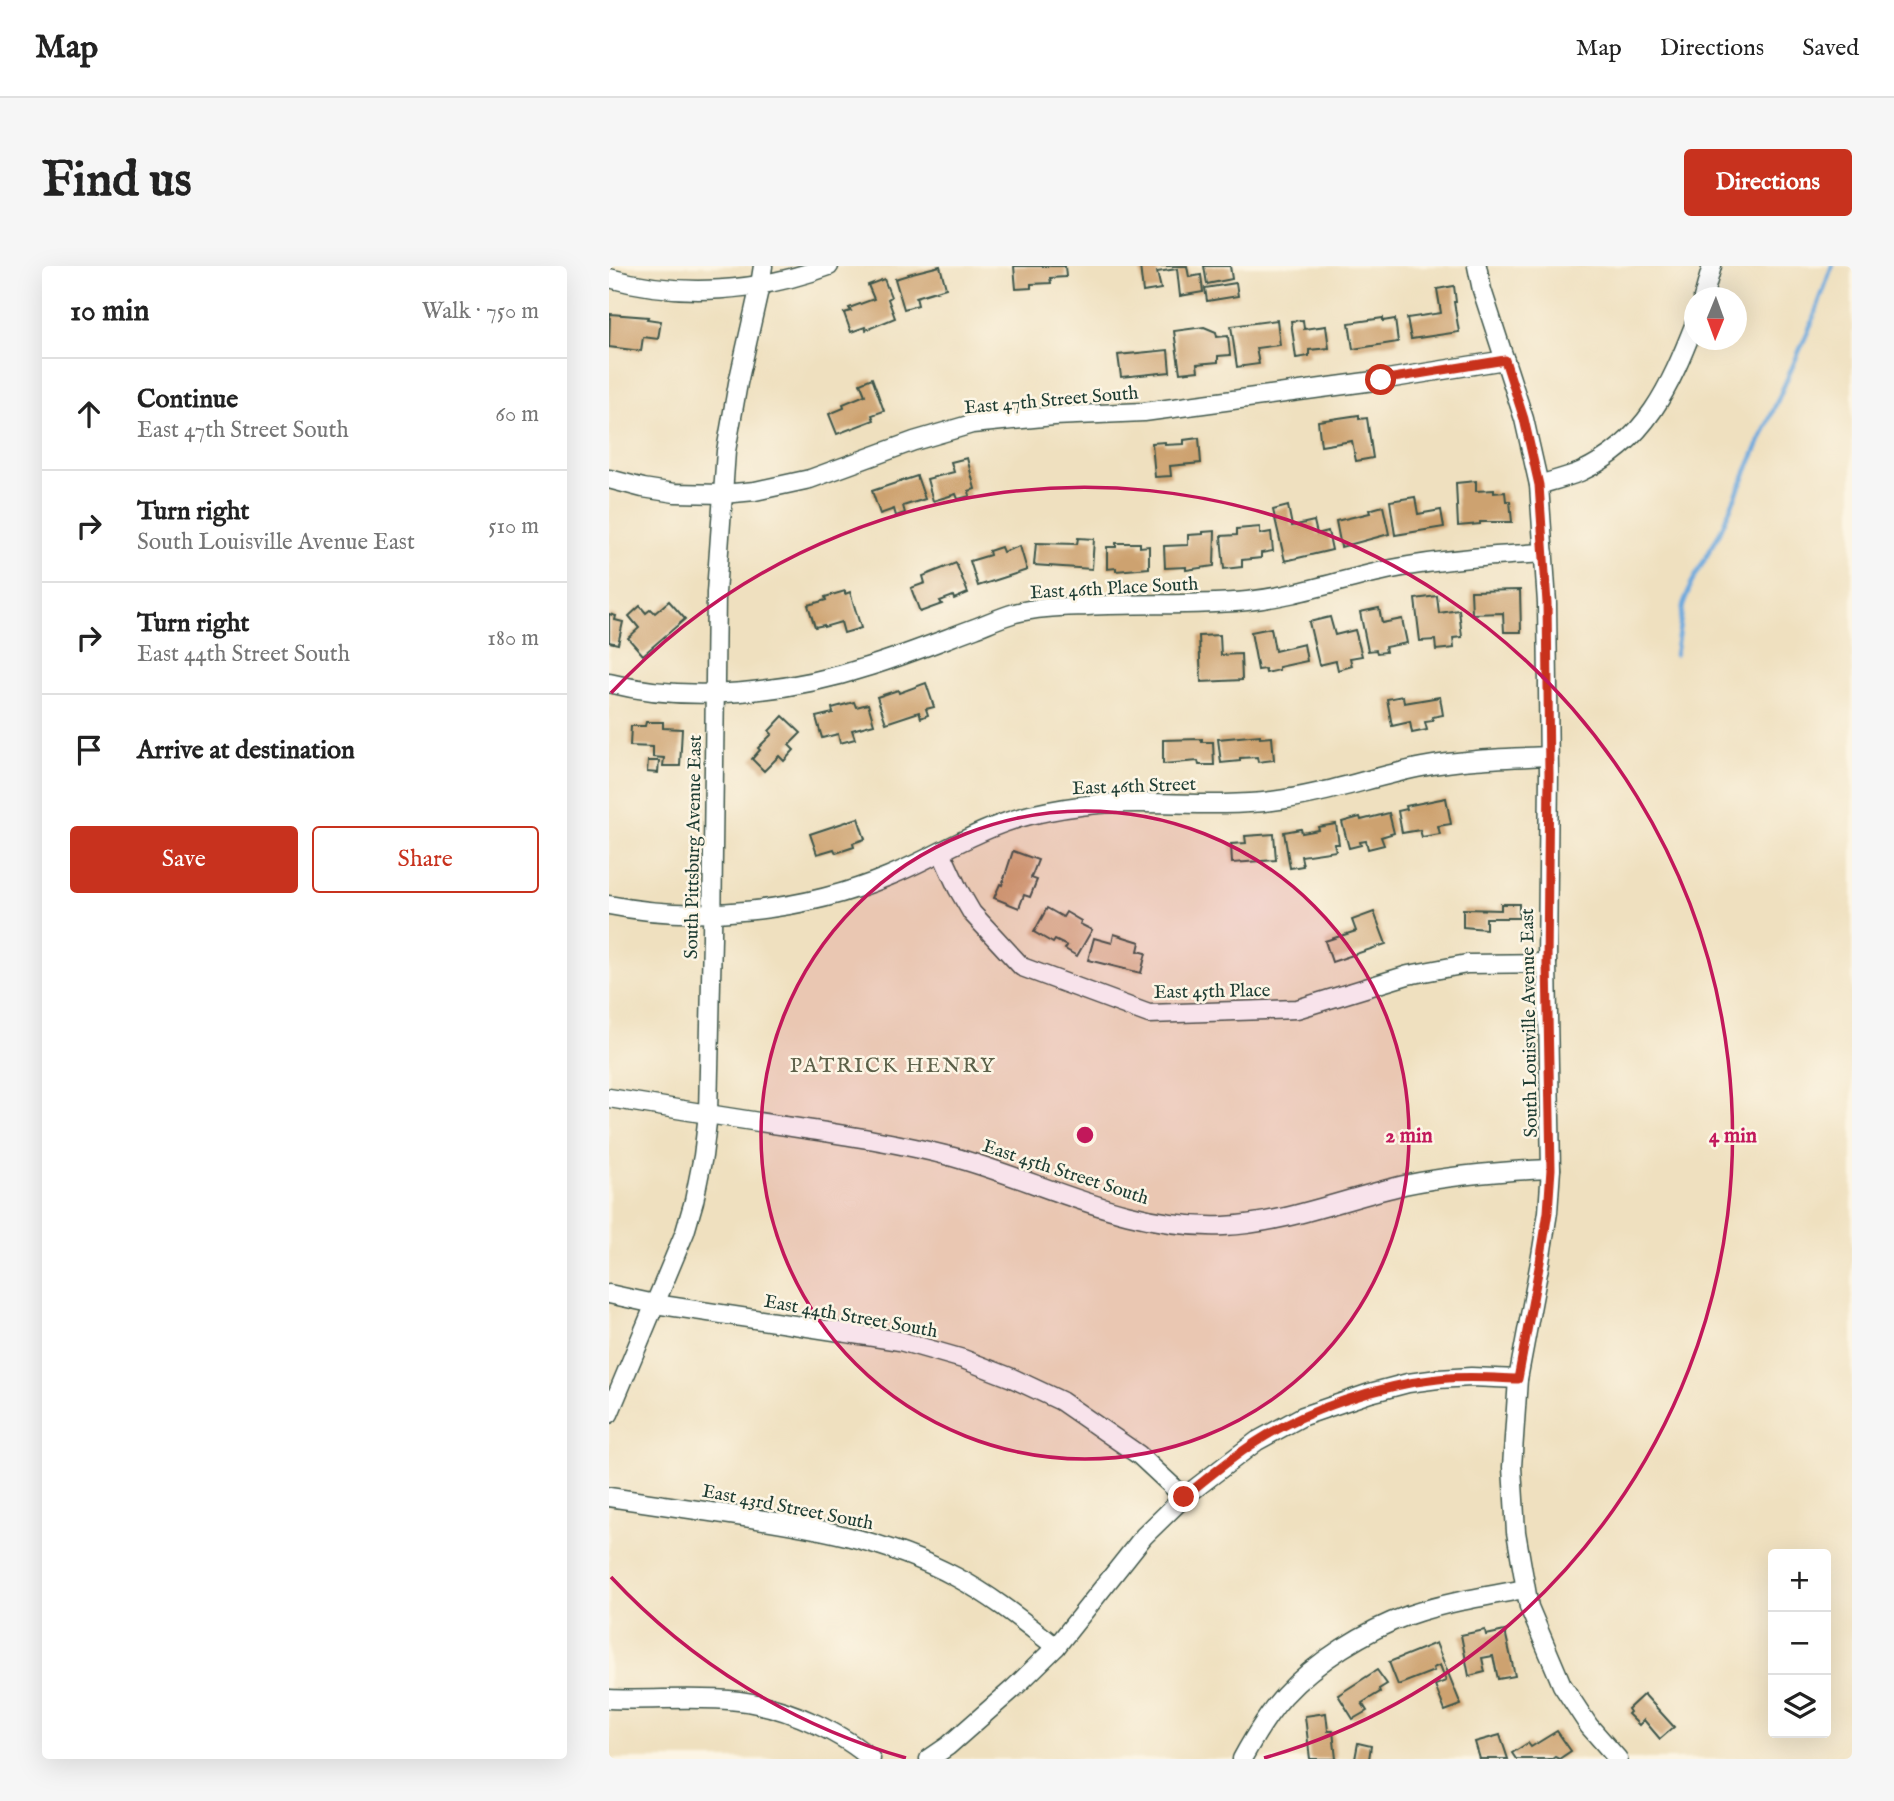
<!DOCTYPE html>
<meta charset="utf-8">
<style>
body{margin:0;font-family:"IM FELL English",serif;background:#f6f6f6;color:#222}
.controls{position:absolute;right:21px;bottom:21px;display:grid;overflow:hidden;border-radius:7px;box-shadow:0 7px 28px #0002}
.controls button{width:63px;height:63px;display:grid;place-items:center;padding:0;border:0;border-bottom:2px solid #e0e0e0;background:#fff;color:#222;font:35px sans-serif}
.compass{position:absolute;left:1075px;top:21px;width:63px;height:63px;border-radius:50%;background:#fff;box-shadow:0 7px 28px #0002;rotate:181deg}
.stop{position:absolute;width:21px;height:21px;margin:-16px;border:5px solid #c8321e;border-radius:50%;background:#fff}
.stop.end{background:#c8321e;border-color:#fff;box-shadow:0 2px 7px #0008}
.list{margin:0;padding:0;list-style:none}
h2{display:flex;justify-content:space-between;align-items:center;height:91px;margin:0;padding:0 28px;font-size:30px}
h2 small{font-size:23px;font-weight:400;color:#767676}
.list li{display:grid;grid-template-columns:46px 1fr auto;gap:21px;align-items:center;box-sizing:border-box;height:112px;padding:0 28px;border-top:2px solid #e0e0e0}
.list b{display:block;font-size:26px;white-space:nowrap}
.list p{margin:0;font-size:23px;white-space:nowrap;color:#767676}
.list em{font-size:23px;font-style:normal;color:#767676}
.actions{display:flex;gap:14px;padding:21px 28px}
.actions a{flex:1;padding:16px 0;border:2px solid #c8321e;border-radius:7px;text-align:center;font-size:24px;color:#c8321e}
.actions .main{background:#c8321e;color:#fff}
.icon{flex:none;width:38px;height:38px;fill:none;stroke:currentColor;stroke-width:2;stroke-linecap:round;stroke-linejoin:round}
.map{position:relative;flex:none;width:1243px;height:1493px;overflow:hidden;border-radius:7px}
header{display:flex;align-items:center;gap:42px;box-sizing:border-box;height:98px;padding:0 35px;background:#fff;border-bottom:2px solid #e0e0e0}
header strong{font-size:33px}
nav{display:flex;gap:38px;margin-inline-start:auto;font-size:24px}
.intro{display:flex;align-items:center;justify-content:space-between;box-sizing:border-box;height:168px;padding:0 42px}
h1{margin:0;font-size:49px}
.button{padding:18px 32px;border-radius:7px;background:#c8321e;color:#fff;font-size:24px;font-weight:700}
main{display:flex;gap:42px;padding:0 42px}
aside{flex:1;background:#fff;border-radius:7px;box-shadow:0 7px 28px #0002}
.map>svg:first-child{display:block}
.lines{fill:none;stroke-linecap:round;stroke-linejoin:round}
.stream{stroke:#6ba8dd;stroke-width:4.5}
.building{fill:#cda26f}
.minor-casing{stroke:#3e5549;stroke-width:21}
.minor{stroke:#fff;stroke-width:18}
.route{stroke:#c8321e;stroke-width:9}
.ring{fill:none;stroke:#c2185b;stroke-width:3.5}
.labels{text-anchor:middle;stroke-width:5;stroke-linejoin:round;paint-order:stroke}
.street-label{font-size:19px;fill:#1f3d34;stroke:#fcf5e5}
.neighbourhood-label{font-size:21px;letter-spacing:2px;fill:#5c6049;stroke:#fcf5e5}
.centre{fill:#c2185b;stroke:#fcf5e5;stroke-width:3.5}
.ring-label{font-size:21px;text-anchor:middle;font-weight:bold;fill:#c2185b;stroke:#fcf5e5;stroke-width:5;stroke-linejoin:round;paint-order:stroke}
</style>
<header>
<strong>Map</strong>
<nav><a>Map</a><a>Directions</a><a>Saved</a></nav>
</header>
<div class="intro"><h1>Find us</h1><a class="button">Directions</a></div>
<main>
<aside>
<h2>10 min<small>Walk · 750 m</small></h2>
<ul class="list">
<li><svg class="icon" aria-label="ahead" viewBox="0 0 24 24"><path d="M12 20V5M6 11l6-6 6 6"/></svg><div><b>Continue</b><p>East 47th Street South</p></div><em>60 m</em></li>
<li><svg class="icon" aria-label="right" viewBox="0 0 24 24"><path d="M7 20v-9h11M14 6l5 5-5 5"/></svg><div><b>Turn right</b><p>South Louisville Avenue East</p></div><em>510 m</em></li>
<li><svg class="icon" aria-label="right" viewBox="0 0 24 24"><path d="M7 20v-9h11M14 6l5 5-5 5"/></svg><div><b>Turn right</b><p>East 44th Street South</p></div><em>180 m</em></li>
<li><svg class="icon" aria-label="arrive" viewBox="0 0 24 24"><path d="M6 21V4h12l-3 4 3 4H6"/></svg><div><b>Arrive at destination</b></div></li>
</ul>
<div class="actions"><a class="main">Save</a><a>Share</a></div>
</aside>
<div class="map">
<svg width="1243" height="1493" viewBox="0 0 1243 1493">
<rect width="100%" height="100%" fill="#fcf5e5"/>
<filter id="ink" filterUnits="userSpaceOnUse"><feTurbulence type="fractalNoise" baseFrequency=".0143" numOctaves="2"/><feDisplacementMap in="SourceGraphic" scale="14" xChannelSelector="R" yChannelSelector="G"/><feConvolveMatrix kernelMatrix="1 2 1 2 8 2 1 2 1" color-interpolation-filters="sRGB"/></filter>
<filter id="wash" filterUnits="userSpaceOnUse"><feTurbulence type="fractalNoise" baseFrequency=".00686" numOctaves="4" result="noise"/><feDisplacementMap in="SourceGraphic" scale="28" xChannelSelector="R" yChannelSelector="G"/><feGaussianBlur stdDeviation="1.57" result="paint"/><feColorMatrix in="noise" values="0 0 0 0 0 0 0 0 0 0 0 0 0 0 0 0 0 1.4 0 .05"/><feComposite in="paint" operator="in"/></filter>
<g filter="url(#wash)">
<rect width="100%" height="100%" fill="#efe0bf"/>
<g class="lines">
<path class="stream" d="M1066,389L1074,340L1082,318L1110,268L1203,56L1223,0"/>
</g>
<g id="blocks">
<g class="building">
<path d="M331,0L337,22L307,31L309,39L295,43L286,13L299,9V8Z"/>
<path d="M405,0H456L457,11L441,12L442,17L422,18V22L407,23Z"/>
<path d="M531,0H578L580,11L592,9L594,26L571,30L568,3L548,6L552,23L534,26Z"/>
<path d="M595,0H621L623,13L598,18Z"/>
<path d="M275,13L282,31L279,33L286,52L257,64L256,61L242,66L235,47L242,45L240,42L265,33L259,19Z"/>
<path d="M627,17L629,30L598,35L596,22Z"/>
<path d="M845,20L847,36H845L850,66L802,73L798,52L832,47L828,23Z"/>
<path d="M1,48L39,51L38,53L52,55L49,73L34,71L32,85L0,81Z"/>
<path d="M774,52V55L786,53L789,76L744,83L740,57Z"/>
<path d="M668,54L671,79L647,82L650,98L628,101L622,60Z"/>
<path d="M694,54L695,63L717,60L720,82L700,84V90L687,92L682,55Z"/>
<path d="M595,61L607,66L608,71L619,70L621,89L609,90V96L588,98L589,105L571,107L565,65Z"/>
<path d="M559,84L561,106L512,111L509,89Z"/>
<path d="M263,112L275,145L263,149L265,154L228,168L220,148L235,142L234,138L256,129L251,117Z"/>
<path d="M750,149V153L758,152L764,192L747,195L743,175L712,180L709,155Z"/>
<path d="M590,172L592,197L561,200L562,210L546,211L543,177L556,176V179L575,178V174Z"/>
<path d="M358,192L366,223L360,225L361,230L349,233L347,228L324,235L318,213L345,206L342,196Z"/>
<path d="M308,210L316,233L294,240L296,247L287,250L285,243L271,248L263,225Z"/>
<path d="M867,215V225L885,224V227L896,226L897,235H901L903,256H871V258L849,260L847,217Z"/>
<path d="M806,231L809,248L832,244L835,261L786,269L781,235Z"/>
<path d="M679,240L683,260L705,255L708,268L719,265L723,284L676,295L664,244Z"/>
<path d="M774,240L780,268L732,281L727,255L761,247L760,244Z"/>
<path d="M651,261V268L662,266L664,285L652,287V292L633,294V301L615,303L612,270L628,269V263Z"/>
<path d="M606,265L605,300L577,304V301L556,302L555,280L579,279V269L594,268V266Z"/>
<path d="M469,272L485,273L483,303L425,299L427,277L468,278Z"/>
<path d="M507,277H531V281L540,280V302L507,305V302L498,303V281H507Z"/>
<path d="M411,280L418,304L369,320L361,295L381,289L380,285L392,281L394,286Z"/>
<path d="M347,297L359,327L345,333L344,330L331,335L333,338L311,346L302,322L316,317L314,310Z"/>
<path d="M911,324L912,366H895L894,347L863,348L862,325Z"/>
<path d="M236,325V328L241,326L252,362L235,367L232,356L215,361V359L206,361L199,339L217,334L216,331Z"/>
<path d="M828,330L830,347L850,344L853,371L844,372L845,382L827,384L826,374L811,375L806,333Z"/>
<path d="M60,335L76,353L34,389L19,372L30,362L20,350L31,340L37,347L42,343L46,347Z"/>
<path d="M770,342L773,357L793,353L798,377L776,381L777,386L768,387L767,384L759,385L751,346Z"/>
<path d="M0,348L7,350L6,354L14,356L9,378L0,376Z"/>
<path d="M721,351L726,369L746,364L753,390L741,392L743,400L729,404L727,395L710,399L700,356Z"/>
<path d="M662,362L666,385L695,378L698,395L670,401V404L657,407L656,403L649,404L642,366Z"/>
<path d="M611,369L612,389L632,388L633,414L592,416L590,370Z"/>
<path d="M317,417L325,441L317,443L319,449L312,452L310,446L277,457L268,431L289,424L290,427Z"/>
<path d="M794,430L795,437L831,431L834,449L823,451L824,455L816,456L818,464L803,467L801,456L783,460L778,433Z"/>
<path d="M245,436L247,441L259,438L265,458L243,464L246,473L231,477L229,468L213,472L207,451L224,447L223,442Z"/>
<path d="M174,450L192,467L180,479L185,484L175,495L170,490L155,505L143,493L151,484L149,482L163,468L160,465Z"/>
<path d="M37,456H54V462L73,463L71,500H54L55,492L44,491V481L21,480L22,460H36Z"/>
<path d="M651,469V472L663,471L665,494L649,496L648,491L631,492V495L612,497L609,473Z"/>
<path d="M593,473V476H604L605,499H590L589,495L554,498V474Z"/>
<path d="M39,495H50L49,507L38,506Z"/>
<path d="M837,532L842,558L829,560L831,568L813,571L811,564L793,567L789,545L798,543L797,540Z"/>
<path d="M780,547L785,567L772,571L775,579L759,583L757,575L751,576L752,579L740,582L733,556L751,551L752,554Z"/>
<path d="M249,552L256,573L244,577L245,581L227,587L225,583L208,588L201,568Z"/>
<path d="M727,558L730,578H725L727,585L692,590L694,600L681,602L675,566L692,563L693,567L710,564L709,561Z"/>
<path d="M665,568L667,594L623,597L622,578L637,577L636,570Z"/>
<path d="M404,585L429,594L422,612L428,614L421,631L415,629L410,642L385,632L391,618L393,619Z"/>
<path d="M892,638H910V652H877V663L854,661V643L892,644Z"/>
<path d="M438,642L454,651L457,646L472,655L471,658L483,664L468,690L456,683L458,680L446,674L444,677L425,666Z"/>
<path d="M765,646L777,678L723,696L716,675L747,665L743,654Z"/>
<path d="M505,668L531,676L529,685L537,687L532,707L479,694L485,672L503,677Z"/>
<path d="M876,1364L877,1369L896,1365L906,1410L889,1413L884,1390L873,1392L876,1406L860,1410L852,1369Z"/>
<path d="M827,1377L852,1439L836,1445L826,1419L837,1415L831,1399L824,1402L825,1405L789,1419L780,1396Z"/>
<path d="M768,1404L778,1418L770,1423L771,1426L753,1437L758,1445L744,1453L729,1429Z"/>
<path d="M1035,1428L1065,1461L1051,1473L1035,1454L1030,1459L1019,1448L1021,1446L1019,1443Z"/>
<path d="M717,1447L719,1465H724L727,1493H701L696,1450Z"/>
<path d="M948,1465L962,1485L950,1493L946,1491L943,1493H907L903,1487L919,1477L922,1481Z"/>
<path d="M891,1469L899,1493H871L866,1476Z"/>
<path d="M749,1477L762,1480L760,1493H746Z"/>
</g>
</g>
</g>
<g filter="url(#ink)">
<use href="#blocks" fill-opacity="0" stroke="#3e5549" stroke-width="2"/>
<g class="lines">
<g class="minor-casing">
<g id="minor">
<path d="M868,0L873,24L915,153L930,219L938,337L940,507L938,697L942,903L939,946L931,996L909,1113L903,1201L907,1266L920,1341L953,1419L980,1460L1009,1493"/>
<path d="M0,12C72,32 150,26 220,0"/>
<path d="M1094,32L1103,0"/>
<path d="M0,213L34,222L66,227L114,228L146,225L201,213L305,175L363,158L445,150L535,146L772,114L896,94"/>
<path d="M930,219C943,215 958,211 971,206C1037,176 1061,121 1086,57"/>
<path d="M0,417C82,438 182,426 261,400C297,389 331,375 366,362C379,357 392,351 406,347C430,341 454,341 479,340C532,337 585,340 638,335C688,330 734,313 783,303C833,293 884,290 935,287"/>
<path d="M332,586L349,623L363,647L413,701L540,748L688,743L799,709L858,698L938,697"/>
<path d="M0,639C89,657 197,645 280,610C327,591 371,561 421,549C443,544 466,540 489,538C547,534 605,542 663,535C714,529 763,511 813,501C855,493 897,492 939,490"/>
<path d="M0,832C61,842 122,852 183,861C237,869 291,877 344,891C434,916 520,964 615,960C677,957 735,933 795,919C844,909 893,905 942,903"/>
<path d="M0,1028L46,1038L291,1075L354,1093L403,1112L452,1135L530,1189L575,1231"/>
<path d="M0,1148L76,966L85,935L94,890L99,848L103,671L107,327L114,228L117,185L129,117L151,19L154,0"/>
<path d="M0,1231C41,1237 81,1243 122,1249C199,1260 276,1273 347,1311C383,1330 415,1356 447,1381"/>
<path d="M0,1433C43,1435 87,1430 130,1435C157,1438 183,1447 207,1458C226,1467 246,1478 262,1493"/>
<path d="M320,1493L339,1480L405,1422L447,1381L535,1270L575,1231L648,1175L694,1150L761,1127L799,1117L829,1113L862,1111L909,1113"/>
<path d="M633,1493C645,1471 658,1449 675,1430C706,1396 757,1364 800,1349C838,1336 877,1330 916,1323"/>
</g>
</g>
<use href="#minor" class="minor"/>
</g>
</g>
<g class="lines" filter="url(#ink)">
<path class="route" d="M575,1231C598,1212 622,1192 647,1176C696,1144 771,1119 829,1113C856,1110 882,1112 909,1113L931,996L939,946L942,903L938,697L940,507L938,337L930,219L915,153L896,94L772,114"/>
</g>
<circle cx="476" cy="869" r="324" fill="#c2185b" fill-opacity=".12"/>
<g class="ring">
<circle cx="476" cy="869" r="324"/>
<path d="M297 1492A648 648 0 0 1 2 1311M2 427A648 648 0 1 1 655 1492"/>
</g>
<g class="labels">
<g class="street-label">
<text transform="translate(442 133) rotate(-5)" y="7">East 47th Street South</text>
<text transform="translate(505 321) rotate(-3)" y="7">East 46th Place South</text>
<text transform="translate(525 519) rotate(-2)" y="7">East 46th Street</text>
<text transform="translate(83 581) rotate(-89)" y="7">South Pittsburg Avenue East</text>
<text transform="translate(603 724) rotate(-1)" y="7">East 45th Place</text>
<text transform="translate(919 757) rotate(-91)" y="7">South Louisville Avenue East</text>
<text transform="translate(457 905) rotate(18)" y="7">East 45th Street South</text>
<text transform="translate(242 1049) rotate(10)" y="7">East 44th Street South</text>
<text transform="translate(179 1240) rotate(11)" y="7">East 43rd Street South</text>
</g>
<g class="neighbourhood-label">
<text x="284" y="806">PATRICK HENRY</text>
</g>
</g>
<circle cx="476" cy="869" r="10" class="centre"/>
<g class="ring-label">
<text x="800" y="876">2 min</text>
<text x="1124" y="876">4 min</text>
</g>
</svg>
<div class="controls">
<button>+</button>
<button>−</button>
<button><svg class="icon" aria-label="layers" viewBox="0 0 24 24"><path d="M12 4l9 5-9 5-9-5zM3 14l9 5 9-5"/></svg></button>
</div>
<svg class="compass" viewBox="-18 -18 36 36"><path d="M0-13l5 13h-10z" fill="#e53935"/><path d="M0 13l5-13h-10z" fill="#767676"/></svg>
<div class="stop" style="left:772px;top:114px"></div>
<div class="stop end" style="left:575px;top:1231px"></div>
</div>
</main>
